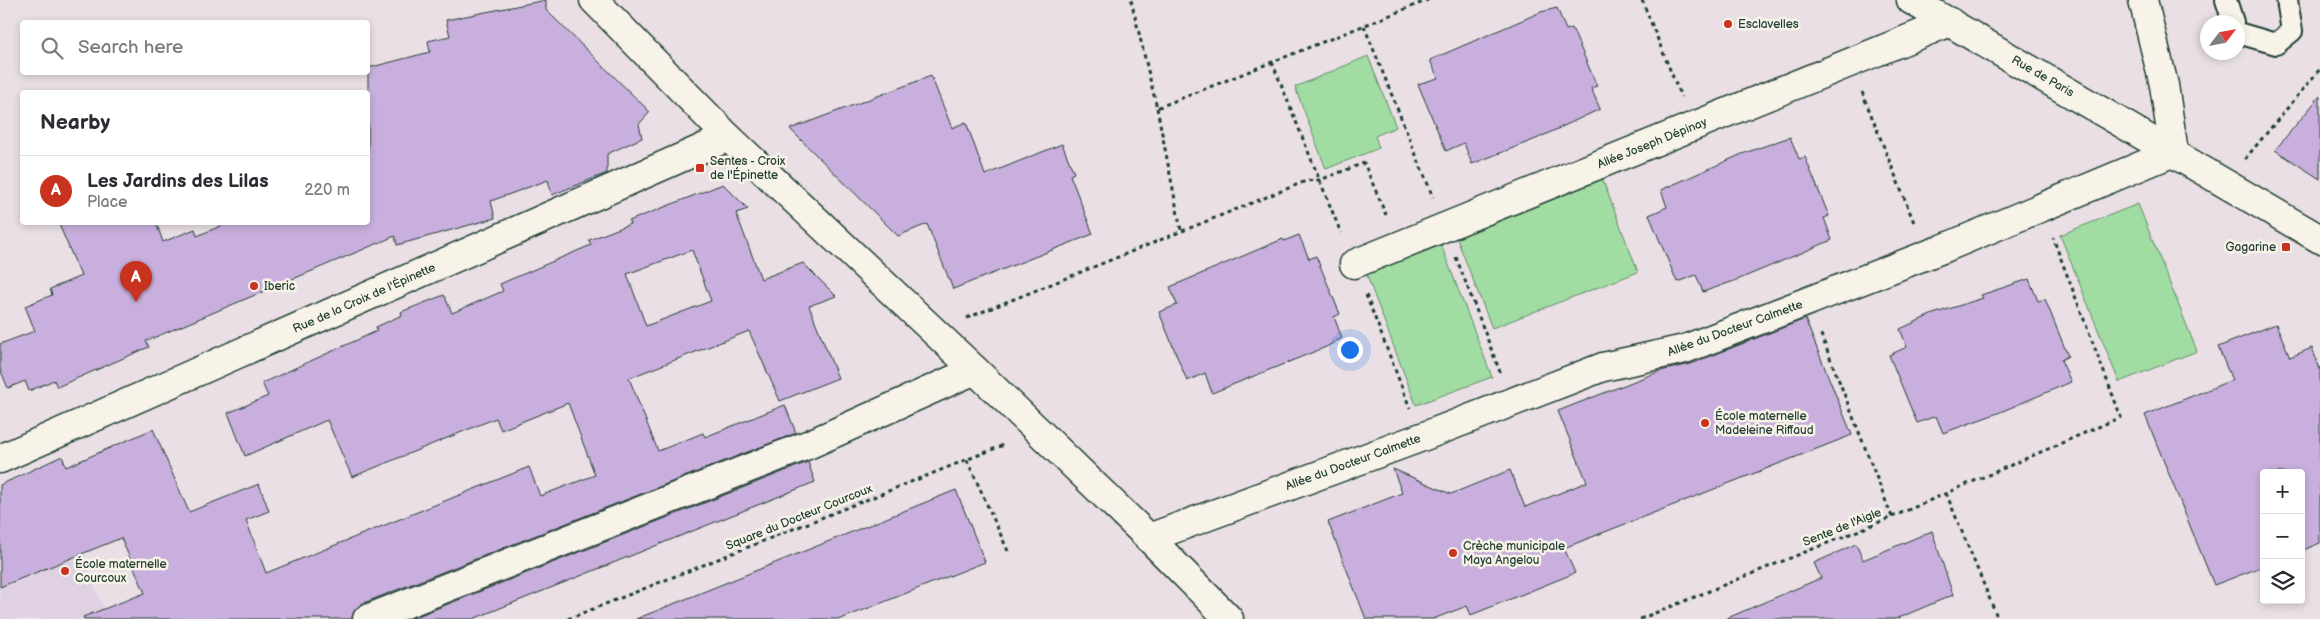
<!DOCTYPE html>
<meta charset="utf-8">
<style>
body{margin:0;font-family:"Balsamiq Sans",sans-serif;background:#f7f7f7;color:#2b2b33}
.controls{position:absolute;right:15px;bottom:15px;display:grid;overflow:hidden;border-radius:5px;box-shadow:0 2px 8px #0003}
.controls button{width:45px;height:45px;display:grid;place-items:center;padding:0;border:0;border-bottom:1px solid #e1e1e2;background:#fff;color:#2b2b33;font:25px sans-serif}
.compass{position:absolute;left:2200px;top:15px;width:45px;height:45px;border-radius:50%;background:#fff;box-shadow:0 2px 8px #0003;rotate:58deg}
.you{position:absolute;left:1349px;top:349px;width:18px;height:18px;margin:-12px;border:4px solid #fff;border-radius:50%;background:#1a73e8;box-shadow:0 0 0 8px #1a73e833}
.badge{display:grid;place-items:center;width:32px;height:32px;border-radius:50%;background:#c8321e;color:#fff;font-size:16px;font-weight:700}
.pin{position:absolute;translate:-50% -41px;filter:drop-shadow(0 1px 2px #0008)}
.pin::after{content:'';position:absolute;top:26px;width:18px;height:15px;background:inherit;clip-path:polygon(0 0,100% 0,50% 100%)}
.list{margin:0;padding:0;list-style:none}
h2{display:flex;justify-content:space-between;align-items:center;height:65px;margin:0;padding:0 20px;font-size:21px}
h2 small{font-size:16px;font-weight:400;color:#7c7c81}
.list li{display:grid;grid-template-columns:32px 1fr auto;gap:15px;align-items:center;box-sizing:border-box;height:70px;padding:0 20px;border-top:1px solid #e1e1e2}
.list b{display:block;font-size:19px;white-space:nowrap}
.list p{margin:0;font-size:16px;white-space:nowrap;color:#7c7c81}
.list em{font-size:16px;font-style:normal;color:#7c7c81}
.icon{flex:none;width:28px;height:28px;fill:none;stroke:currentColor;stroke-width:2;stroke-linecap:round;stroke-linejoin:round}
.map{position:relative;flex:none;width:2320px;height:619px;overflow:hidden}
.search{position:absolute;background:#fff;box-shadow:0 2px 8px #0003;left:20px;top:20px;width:350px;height:55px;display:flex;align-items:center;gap:12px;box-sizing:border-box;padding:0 18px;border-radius:5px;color:#7c7c81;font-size:19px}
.panel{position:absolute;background:#fff;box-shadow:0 2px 8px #0003;left:20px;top:90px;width:350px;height:135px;border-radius:5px}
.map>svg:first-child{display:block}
.built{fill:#dfd1e3}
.green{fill:#a1dca2;stroke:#608c6b}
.building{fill:#c9afdd;stroke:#1f3d34;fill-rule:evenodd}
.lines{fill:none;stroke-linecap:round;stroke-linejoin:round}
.service-casing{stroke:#1f3d34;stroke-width:24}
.pedestrian-casing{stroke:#1f3d34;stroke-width:31}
.minor-casing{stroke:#1f3d34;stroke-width:31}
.tertiary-casing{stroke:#1f3d34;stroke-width:31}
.secondary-casing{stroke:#1f3d34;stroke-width:31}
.path{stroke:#1f3d34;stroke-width:3;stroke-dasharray:4 4;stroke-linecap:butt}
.service{stroke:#f7f3e8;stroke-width:20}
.pedestrian{stroke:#f7f3e8;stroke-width:28}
.minor{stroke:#f7f3e8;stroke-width:28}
.tertiary{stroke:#f7f3e8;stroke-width:28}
.secondary{stroke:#f7f3e8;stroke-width:28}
.poi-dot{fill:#c8321e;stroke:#f7f3e8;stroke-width:2}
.labels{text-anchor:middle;stroke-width:5;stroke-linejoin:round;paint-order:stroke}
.poi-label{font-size:12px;fill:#1f3d34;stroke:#f7f3e8;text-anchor:start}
.street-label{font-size:12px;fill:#1f3d34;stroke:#f7f3e8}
</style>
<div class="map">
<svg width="2320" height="619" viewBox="0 0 2320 619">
<rect width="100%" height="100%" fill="#e9dfe5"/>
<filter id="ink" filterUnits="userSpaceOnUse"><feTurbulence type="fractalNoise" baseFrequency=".02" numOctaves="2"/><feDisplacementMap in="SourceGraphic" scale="10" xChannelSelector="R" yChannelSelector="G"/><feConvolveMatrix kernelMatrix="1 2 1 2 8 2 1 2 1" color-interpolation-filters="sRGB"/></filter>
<g filter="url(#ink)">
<path class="built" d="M82,554L108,619H0V587Z"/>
<g class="green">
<path d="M1368,56L1396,127L1375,136L1379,148L1326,169L1295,87Z"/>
<path d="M1600,173L1638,272L1492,328L1453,229Z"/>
<path d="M2138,204L2197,351L2119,382L2060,235Z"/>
<path d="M1438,237L1492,377L1416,405L1364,268Z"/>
</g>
<g class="building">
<path d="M546,0V10L650,112L639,124L642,138L607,154V173L552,195L548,180L491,201L495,218L397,245L395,236L146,341L149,347L57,387L54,380L29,391L25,381L8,388L0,369V344L35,331L25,306L52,295L50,289L81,276L58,222H156L163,242L195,229L197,236L230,222H368V68L430,52L428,41L450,36L446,20Z"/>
<path d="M1557,8L1566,30L1572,28L1597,86L1591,88L1600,109L1536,139L1472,164L1464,143L1446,151L1418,84L1438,78L1430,60L1541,12Z"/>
<path d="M931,76L952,128L966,122L985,175L1062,144L1074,173L1070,175L1093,234L953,289L927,224L898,236L790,129Z"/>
<path d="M2320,96V179L2275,150Z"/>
<path d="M1790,137L1799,159L1805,157L1829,216L1824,218L1832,240L1737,280L1703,292L1696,275L1677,282L1649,215L1667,207L1661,190L1742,154Z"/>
<path d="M723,184L748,209L736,213L761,279L803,263L836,296L809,306L838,378L780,401L749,331L629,378L658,451L703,433L705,437L785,405L796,433L361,604L355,610L352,619H84L83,617L145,593L121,538L0,587V485L62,456L66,467L153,429L189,512L259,484L269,511L246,520L266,573L529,467L540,496L595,475L568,403L501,430L496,418L352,477L327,420L245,456L228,413L268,396L262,383L377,331L376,327L402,315L401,312L444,295L452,313L503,291L500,284L591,245L589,240L630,224L629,221ZM692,250L711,301L646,326L627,274Z"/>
<path d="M1299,235L1309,259L1316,256L1340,314L1334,317L1342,338L1326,347L1212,393L1205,373L1187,381L1159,312L1177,305L1170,287L1283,239L1284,241Z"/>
<path d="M2029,279L2038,301L2045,299L2068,356L2061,360L2071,382L1998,413L1943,433L1936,416L1917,423L1889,355L1907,347L1900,329L1933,314L1983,298L1981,295Z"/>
<path d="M1805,319L1852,435L1564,548L1575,573L1471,615L1467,606L1433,619H1366L1328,522L1402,493L1393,469L1451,494L1510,470L1525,507L1587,482L1558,411L1660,371L1691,364Z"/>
<path d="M2276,324L2290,357L2312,348L2320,369V543L2301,551V473H2264V566L2214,585L2145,415L2232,380L2218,347Z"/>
<path d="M808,462L815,482L473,619H410Z"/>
<path d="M956,490L985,562L841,619H636Z"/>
<path d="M1932,531L1953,595L1896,619H1725L1821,578L1814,563L1856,544L1863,560Z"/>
</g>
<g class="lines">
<g class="service-casing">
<g id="service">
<path d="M2226,0L2233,22"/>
<path d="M2238,33L2276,44L2292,31L2287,0"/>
</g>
</g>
<g class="pedestrian-casing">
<g id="pedestrian">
<path d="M1354,264L1950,22"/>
<path d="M1149,538L1422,437L1603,367L1685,349L1942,249L2174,152"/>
</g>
</g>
<g class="minor-casing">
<g id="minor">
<path d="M2143,0L2164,85L2174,152"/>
<path d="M0,459L728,137"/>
<path d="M367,619L810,444L975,370"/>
</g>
</g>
<g class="tertiary-casing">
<path id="tertiary" d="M594,0L728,137L975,370L1149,538L1229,619"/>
</g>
<g class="secondary-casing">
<path id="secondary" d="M1911,0L2320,239"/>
</g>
<g class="path">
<path d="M1131,0L1157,108L1428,0"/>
<path d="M1642,0L1681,97"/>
<path d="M1364,26L1433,197"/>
<path d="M1272,62L1341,233"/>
<path d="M1862,92L1915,225"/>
<path d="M1157,108L1181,230"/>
<path d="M2245,159L2320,69"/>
<path d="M1456,257L1500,372"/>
<path d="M1366,295L1410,408"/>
<path d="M967,318L1306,181L1320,180L1364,163L1386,215"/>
<path d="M967,460L1008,551"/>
<path d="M1946,493L1998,619"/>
<path d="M1892,517L2121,417L2053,238"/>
<path d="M568,619L1006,444"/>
<path d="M1640,619L1892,517L1820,332"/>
</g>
<use href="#service" class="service"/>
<use href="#pedestrian" class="pedestrian"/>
<use href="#minor" class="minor"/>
<use href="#tertiary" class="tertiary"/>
<use href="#secondary" class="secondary"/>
</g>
</g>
<g class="poi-dot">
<circle cx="1728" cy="24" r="5"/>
<rect x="695" y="163" width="10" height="10" rx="2.5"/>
<rect x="2281" y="242" width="10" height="10" rx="2.5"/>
<circle cx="254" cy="286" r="5"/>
<circle cx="1705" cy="423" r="5"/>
<circle cx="1453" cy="553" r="5"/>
<circle cx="65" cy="571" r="5"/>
</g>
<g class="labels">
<g class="poi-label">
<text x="1738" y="28">Esclavelles</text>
<text x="710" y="165">Sentes - Croix<tspan x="710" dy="14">de l'Épinette</tspan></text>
<text x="2276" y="251" text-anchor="end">Gagarine</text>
<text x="264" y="290">Iberic</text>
<text x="1715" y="420">École maternelle<tspan x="1715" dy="14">Madeleine Riffaud</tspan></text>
<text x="1463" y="550">Crèche municipale<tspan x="1463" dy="14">Maya Angelou</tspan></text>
<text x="75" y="568">École maternelle<tspan x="75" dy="14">Courcoux</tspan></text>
</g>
<g class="street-label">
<text transform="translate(2043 76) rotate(30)" y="4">Rue de Paris</text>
<text transform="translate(1652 143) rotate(-22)" y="4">Allée Joseph Dépinay</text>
<text transform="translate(364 298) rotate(-24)" y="4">Rue de la Croix de l'Épinette</text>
<text transform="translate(1735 328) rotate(-20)" y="4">Allée du Docteur Calmette</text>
<text transform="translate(1353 462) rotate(-20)" y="4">Allée du Docteur Calmette</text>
<text transform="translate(799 517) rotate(-22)" y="4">Square du Docteur Courcoux</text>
<text transform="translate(1842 527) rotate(-22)" y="4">Sente de l'Aigle</text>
</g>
</g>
</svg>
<div class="controls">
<button>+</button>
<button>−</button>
<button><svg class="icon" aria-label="layers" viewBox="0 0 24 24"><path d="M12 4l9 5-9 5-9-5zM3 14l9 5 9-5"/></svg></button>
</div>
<svg class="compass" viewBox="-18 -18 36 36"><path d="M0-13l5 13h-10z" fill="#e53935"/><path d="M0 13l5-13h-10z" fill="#7c7c81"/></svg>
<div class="you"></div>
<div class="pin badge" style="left:136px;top:302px">A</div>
<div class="search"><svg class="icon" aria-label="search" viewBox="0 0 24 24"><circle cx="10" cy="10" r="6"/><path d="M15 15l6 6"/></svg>Search here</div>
<section class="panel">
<h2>Nearby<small></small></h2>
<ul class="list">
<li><span class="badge">A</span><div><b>Les Jardins des Lilas</b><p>Place</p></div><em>220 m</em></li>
</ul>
</section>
</div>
